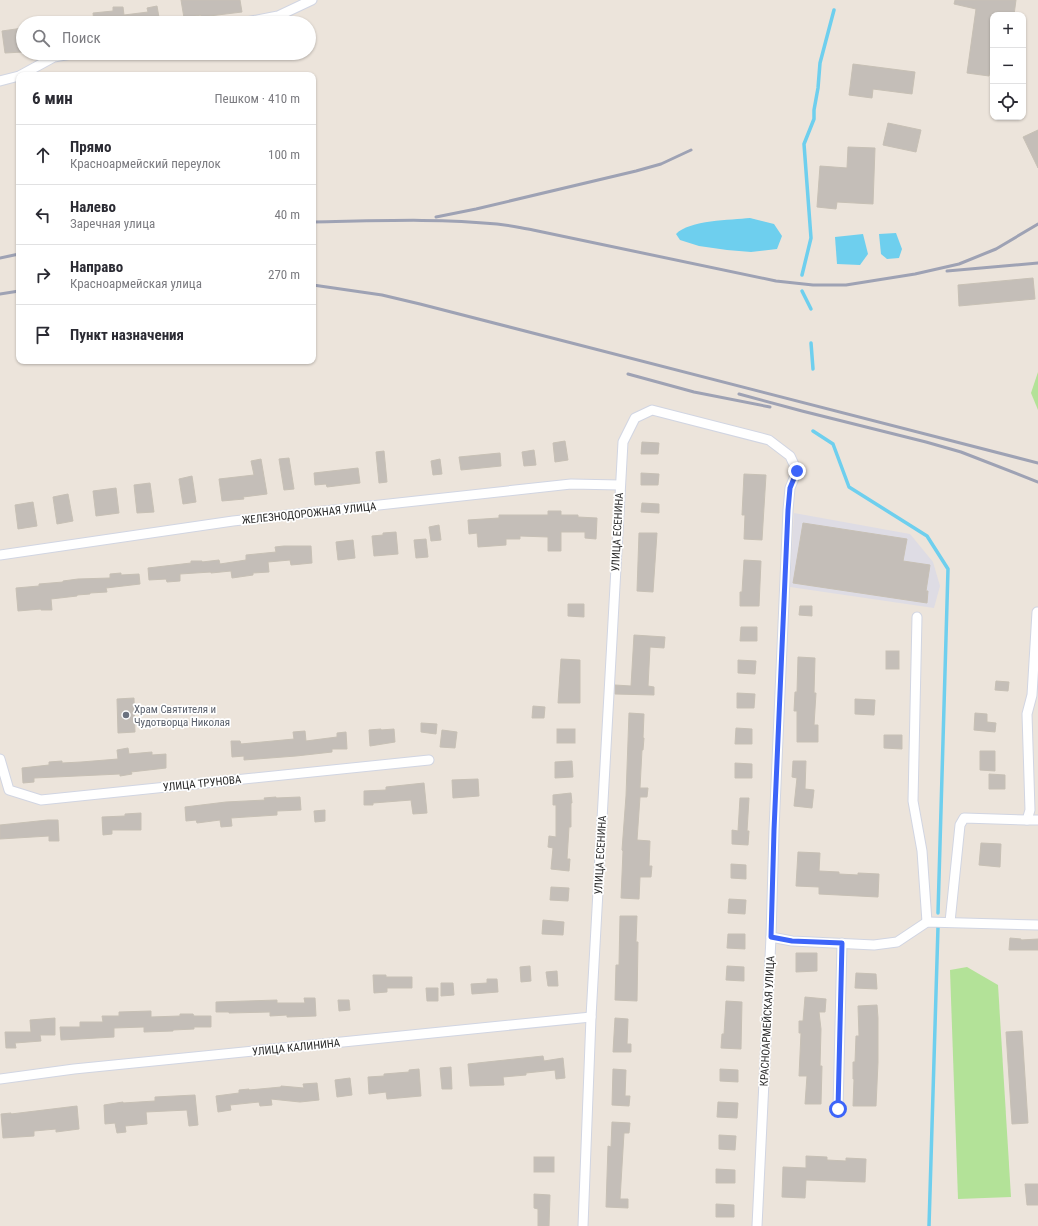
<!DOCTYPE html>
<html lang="ru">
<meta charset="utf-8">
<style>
body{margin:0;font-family:"Roboto Condensed",sans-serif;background:#f7f7f7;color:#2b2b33}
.controls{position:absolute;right:12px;top:12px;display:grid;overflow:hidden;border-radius:8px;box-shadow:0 1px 3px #0004}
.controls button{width:36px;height:36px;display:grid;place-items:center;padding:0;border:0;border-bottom:1px solid #e1e1e2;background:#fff;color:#2b2b33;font:20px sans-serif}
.stop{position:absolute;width:12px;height:12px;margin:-9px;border:3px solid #3c64f9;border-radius:50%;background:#fff}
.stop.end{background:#3c64f9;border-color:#fff;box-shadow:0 1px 4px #0008}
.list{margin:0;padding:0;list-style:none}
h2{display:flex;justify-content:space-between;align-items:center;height:52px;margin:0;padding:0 16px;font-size:17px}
h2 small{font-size:13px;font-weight:400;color:#7c7c81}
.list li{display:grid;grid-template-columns:26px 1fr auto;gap:12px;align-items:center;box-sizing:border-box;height:60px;padding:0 16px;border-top:1px solid #e1e1e2}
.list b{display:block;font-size:15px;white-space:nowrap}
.list p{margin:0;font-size:13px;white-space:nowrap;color:#7c7c81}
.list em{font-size:13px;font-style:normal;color:#7c7c81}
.icon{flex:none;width:22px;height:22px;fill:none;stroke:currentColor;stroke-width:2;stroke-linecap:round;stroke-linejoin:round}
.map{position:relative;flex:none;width:1038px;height:1226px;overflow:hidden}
.search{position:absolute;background:#fff;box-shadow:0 1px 3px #0004;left:16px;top:16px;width:300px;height:44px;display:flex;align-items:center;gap:10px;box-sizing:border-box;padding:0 14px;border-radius:22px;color:#7c7c81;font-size:15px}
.panel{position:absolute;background:#fff;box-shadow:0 1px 3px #0004;left:16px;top:72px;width:300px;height:292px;border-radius:8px}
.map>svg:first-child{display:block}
.industrial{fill:#dedce4}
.green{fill:#b3e298}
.water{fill:#6ecfee}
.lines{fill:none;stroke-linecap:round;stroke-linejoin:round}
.stream{stroke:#6ecfee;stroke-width:3.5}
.building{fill:#c4beb8;stroke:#c7c0b5}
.minor-casing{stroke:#d1d5e2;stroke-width:11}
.minor{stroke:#fff;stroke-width:9}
.rail{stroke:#9ea2b4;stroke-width:3}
.route{stroke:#3c64f9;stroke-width:5}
.worship-dot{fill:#6b7280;stroke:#fff;stroke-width:1.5}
.labels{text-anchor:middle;stroke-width:3.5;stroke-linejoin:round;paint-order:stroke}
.street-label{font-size:11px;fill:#2a2a2a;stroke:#fff}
.worship-label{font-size:11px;fill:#5b616d;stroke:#fff;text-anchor:start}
</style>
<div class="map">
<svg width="1038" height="1226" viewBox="0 0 1038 1226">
<rect width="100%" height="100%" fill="#ece4db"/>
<path class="industrial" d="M794,513L910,534L933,562L940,586L934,608L790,587Z"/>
<g class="green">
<path d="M1038,372V410L1031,393Z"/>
<path d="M967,967L998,985L1011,1197L958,1199L950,970Z"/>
</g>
<g class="water">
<path d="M750,218L774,224L782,236L777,249L751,252L727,250L699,246L680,240L676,234C689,220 731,220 750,218Z"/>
<path d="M896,233L902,249L899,258L887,259L881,254L879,234Z"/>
<path d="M863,234L868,254L860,265L837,264L835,237Z"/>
</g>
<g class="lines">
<g class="stream">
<path d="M802,275L811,238L804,144L814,119V110L818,88L820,63L834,10"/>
<path d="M802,291L811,309"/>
<path d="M811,343L813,369"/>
<path d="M813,431L833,444L849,487L927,536L948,569L938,913"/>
<path d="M929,1226L938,927"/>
</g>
</g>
<g class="building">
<path d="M181,0H240L242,12L201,17V15L184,18Z"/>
<path d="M955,0H1016L1014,15L999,13V15H993V52L989,76L967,73L976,9L954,4Z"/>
<path d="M157,6L160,23H94L93,13L113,11V7H123L124,15L148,12L147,8Z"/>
<path d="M23,28V52L5,53L2,31Z"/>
<path d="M853,64L915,72L912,94L873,89L872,98L849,95Z"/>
<path d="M888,123L921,130L916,152L883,145Z"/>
<path d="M1038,130V168L1023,137Z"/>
<path d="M848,147L875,148L873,204L837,202L836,209L817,207L820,166L847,168Z"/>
<path d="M1033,278L1035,299L959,306L958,285Z"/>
<path d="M565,441L568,460L555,462L553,443Z"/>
<path d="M642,442L659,443L658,454H641Z"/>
<path d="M534,450L536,465L524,466L522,452Z"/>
<path d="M384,451L387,482L379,483L376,452Z"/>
<path d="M500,453L501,466L461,470L459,457Z"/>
<path d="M289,458L294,489L284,490L279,459Z"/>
<path d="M261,459L267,494L243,497L244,499L222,501L219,479L254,475L251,461Z"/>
<path d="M440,459L442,474L433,475L431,461Z"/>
<path d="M358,468L360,483L327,487L326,484L315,485L314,473Z"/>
<path d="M641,473L659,474L658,485H641Z"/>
<path d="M744,474L766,475L762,540L744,539L745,515H742Z"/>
<path d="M192,476L196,502L183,504L179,479Z"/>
<path d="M150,483L154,512L137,513L134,485Z"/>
<path d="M116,488L119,513L96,516L93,491Z"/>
<path d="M68,494L73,521L57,524L53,497Z"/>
<path d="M33,502L37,526L18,529L15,505Z"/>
<path d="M642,503L659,504V513L641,512Z"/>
<path d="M548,511H561V515H578V517L597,518L596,539L585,538V532H561V551H548V537L520,536V539H506V545L478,547L477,533L469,534L468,520L499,518V515H548Z"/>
<path d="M803,523L907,539L903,561L930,565L926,591H928L927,603L793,583Z"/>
<path d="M439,525L441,540L431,541L429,527Z"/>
<path d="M396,532L398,554L374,556L372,536L383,535V533Z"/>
<path d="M639,533H657L653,592L637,591Z"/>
<path d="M426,539L428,557L416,558L414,540Z"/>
<path d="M353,540L355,558L338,560L336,542Z"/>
<path d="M284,546H311L312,563L291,565L290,560L268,562L269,572L253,573V575L232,578L231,571L211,573V572L180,574V581L167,582L166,579L149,580L148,568L191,563V561H202V562L219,560L220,564L246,560V555L276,552L275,547Z"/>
<path d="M744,560L761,561L759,606H740V592H742Z"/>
<path d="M121,573V575L139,574L140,584L106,588L107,592L90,593V594L77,595V596L51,599L52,610H41V609L18,611L16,588L39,586V584L63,582V581L78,579L110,578V574Z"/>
<path d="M568,604H584V617L568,616Z"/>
<path d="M800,606H812V616L799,615Z"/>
<path d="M741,627H757V641H740Z"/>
<path d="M634,635L665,637L664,648L650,647L648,686L654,687V695L615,694V685L631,686Z"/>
<rect x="886" y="651" width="13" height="18"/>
<path d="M798,657L815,658L814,693H816L814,725H818V742H797V711H794L795,692H797Z"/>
<path d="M561,659L580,660V703H558Z"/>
<path d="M738,660L756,661L755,674L738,673Z"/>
<path d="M996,681L1009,682L1008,691L995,690Z"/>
<path d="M737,693L755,694L754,708H737Z"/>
<path d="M134,698L135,732L118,733L117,699Z"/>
<path d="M855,699L875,700L874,715L855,714Z"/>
<path d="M533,706L545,707L544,718H532Z"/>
<path d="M629,713L644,714L643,738H644L643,750H642L640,788H648L647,797H640L637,840L650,841L649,866H652L651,877H640L639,899L621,898L623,851L622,850L626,796Z"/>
<path d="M975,713L987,714V722L996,723L995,732L974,730Z"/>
<path d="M421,723L437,724L436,734L421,732Z"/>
<path d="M736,728L752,729V744H735Z"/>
<path d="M381,729V730L394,729L395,742L370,746L369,730Z"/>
<rect x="557" y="729" width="18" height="14"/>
<path d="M442,730L457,732L455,748L440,747Z"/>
<path d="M305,731L306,741L337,737V733L346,732L347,749H332V752L296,756L244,760V756L232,757L231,741H240L241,744L294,739L293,732Z"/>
<path d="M884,735H902V749L884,748Z"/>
<path d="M128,748L129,754L152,752V755L166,754V768L131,772L132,774L120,776V774L34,778V782L23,783L22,768L49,765V762L62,761V763L81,762L118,759L117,750Z"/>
<path d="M980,751H995V771L980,770Z"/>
<path d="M572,761L573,777L555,778V762Z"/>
<path d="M793,761H806L805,789L814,790L812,808L794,806L797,778L792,777Z"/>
<path d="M735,763L752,764V778H735Z"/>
<path d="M989,774L1005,775V789H989Z"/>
<path d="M478,779L479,796L453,798L452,780Z"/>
<path d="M424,783L427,813L413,814L411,800L373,803V805H364V791L386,790V787Z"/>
<path d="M571,793L572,803H571V827H569L567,859H570L569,871L551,869L553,848L548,847L549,836L556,837V805H553V795Z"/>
<path d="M276,797V798L300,797L301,810L277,811V815L231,818L232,826L221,827L220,820L197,823L196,820L186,821L185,807L226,802L265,800L264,798Z"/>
<path d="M740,798H749L747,831H749L748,845L732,844V830L738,831Z"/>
<path d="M325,810V821L315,822L314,811Z"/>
<path d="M141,813V830H112V834L103,835L102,817L125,816V814Z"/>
<path d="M48,820H58L59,841H49V836L0,839V825Z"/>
<path d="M981,843L1001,844L1000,867L979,865Z"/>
<path d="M798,852L820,853L819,871L839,872V874L858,875V873L879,874L878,897L819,894V887L796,886Z"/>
<path d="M731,864L746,865V879L731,878Z"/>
<path d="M551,887L569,888L568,901L550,900Z"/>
<path d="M729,899L746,900L745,914L728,913Z"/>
<path d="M620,916H637L636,942H638L637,1001L615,1000L616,965H619Z"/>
<path d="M543,920L564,922L563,935L542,934Z"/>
<path d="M728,934H745V949L727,948Z"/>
<path d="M1010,938L1021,939V940L1038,939V950H1009Z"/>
<path d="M796,953H817V971L796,972Z"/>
<path d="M530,966L531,981L521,982L520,967Z"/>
<path d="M727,966L744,967V981L726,980Z"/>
<path d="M557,971L558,986H548L546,972Z"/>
<path d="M856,973L876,974L877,989L855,988Z"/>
<path d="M373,975H386V977H412V988H387V992L374,993Z"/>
<path d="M487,979H497L498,992L472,994L471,984L487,983Z"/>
<path d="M441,983H453L454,995L441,996Z"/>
<path d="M426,988H438V1001H427Z"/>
<path d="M805,997L826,999L825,1012H819L821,1029L820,1066H822L821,1104H805L807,1076H799L801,1033H799V1021H803Z"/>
<path d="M304,998H315L316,1016L287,1017V1015L270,1016V1012L229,1013V1012H216V1002L277,1000V1003H305Z"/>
<path d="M338,1000H349L350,1010L339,1011Z"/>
<path d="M726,1001L742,1002L741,1049L721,1048L722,1034H724Z"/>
<path d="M877,1005L878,1018V1062L876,1106H853L854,1079H853V1062H855L856,1036H859L858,1006Z"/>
<path d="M151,1011V1017L180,1016V1014H193L194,1016H211V1027H194V1029L173,1030V1031L144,1032V1027L114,1028V1037L61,1040L60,1027H80V1022H103L102,1016H119V1012Z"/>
<path d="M55,1018V1035H40L41,1041L15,1043L16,1048H6L5,1032H31L30,1020Z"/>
<path d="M615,1018L628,1019L627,1044H631V1052H613Z"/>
<path d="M1022,1031L1028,1123L1012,1124L1006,1032Z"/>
<path d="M543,1056L544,1061L563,1058L565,1078L556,1079L555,1070L526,1073V1075L503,1077L504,1085L470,1086L468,1064Z"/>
<path d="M451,1067L452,1089H442L440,1068Z"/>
<path d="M419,1069L421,1096L387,1099L386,1092L369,1094L368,1077L384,1076V1074L409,1072V1070Z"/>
<path d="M613,1069L626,1070L625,1096H630L629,1106L612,1105Z"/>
<path d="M720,1069L738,1070V1082L720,1081Z"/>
<path d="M350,1078L352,1095L337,1097L335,1080Z"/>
<path d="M317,1083L319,1100L300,1102L271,1099L272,1105L260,1106L259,1102L230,1105L231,1110L218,1112L216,1096L239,1093V1090L249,1089V1090L281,1087V1086L304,1088L303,1084Z"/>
<path d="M195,1095L198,1125L189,1126L187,1110L146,1112L147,1124L125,1126L126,1132L117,1133L115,1123L105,1124L104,1105L123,1102V1103L155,1101V1097Z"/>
<path d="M718,1102L738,1103L737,1118L717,1117Z"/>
<path d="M77,1106L79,1129L56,1132V1129L34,1131V1136L3,1138L1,1114L11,1113V1114Z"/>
<path d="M612,1122L630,1123L629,1133H624L620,1199H628V1208L606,1207L608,1146L611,1147Z"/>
<path d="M719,1135L736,1136L735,1150L719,1149Z"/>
<path d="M806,1156L827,1157V1160L846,1161V1158L866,1159L865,1182L806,1180L805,1198L782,1197L783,1167L806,1168Z"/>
<rect x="534" y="1157" width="20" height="15"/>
<path d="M716,1169L735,1170V1183H716Z"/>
<path d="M1025,1184H1038V1205H1027Z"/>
<path d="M534,1194L550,1195L549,1226H538V1209L534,1208Z"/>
<path d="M716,1204L734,1205V1217H716Z"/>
</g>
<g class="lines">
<g class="minor-casing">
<g id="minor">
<path d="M241,23L278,16L312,0"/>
<path d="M21,75L54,57L77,53"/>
<path d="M0,81L19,76"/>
<path d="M0,555L233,521L571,484L620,485"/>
<path d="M917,617L913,801L922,851L927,922"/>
<path d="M0,759L9,790L41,800L429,760"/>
<path d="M1027,820H1038"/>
<path d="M950,922L960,825L964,818L1027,820L1030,810L1027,714L1032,695L1037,612"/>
<path d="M771,937L792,941L874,945L897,942L927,922L1038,925"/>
<path d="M0,1079L74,1069L591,1017"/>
<path d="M838,1109L842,943"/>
<path d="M583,1226L591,1017L623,442L635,418L652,410L769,440L790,456L797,471L790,488L788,510L774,830L771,937L757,1226"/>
</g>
</g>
<use href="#minor" class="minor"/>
<g class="rail">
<path d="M436,217L476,209L636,171L661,164L691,150"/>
<path d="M313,222C374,221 436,218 497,224C509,225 521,228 533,230L776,281L813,285H846L915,274L959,264L996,249L1038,224"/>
<path d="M0,258L19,254"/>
<path d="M947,271L1038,263"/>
<path d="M313,285L382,295L420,304L1038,463"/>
<path d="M0,294L19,291"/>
<path d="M628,374L694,392L770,407"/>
<path d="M739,394L802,411L926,442L961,452L1038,482"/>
</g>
</g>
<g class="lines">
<path class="route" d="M797,471L790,488L788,510L774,830L771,937L792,941L842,943L838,1109"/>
</g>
<circle class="worship-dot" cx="126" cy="715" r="4"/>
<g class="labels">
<g class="street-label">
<text transform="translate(309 513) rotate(-6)" y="4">ЖЕЛЕЗНОДОРОЖНАЯ УЛИЦА</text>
<text transform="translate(617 532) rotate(-87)" y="4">УЛИЦА ЕСЕНИНА</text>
<text transform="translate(202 783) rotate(-6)" y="4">УЛИЦА ТРУНОВА</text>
<text transform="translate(600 855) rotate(-87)" y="4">УЛИЦА ЕСЕНИНА</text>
<text transform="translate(767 1021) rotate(-87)" y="4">КРАСНОАРМЕЙСКАЯ УЛИЦА</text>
<text transform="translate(296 1047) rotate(-6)" y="4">УЛИЦА КАЛИНИНА</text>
</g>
<g class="worship-label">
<text x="134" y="713">Храм Святителя и<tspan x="134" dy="13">Чудотворца Николая</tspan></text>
</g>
</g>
</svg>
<div class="controls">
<button>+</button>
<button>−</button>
<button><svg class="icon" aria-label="locate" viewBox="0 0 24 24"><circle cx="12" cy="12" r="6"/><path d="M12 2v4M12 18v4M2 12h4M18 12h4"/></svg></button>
</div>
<div class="stop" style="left:838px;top:1109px"></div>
<div class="stop end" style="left:797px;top:471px"></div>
<div class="search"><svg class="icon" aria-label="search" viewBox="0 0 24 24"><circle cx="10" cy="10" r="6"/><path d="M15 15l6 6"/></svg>Поиск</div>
<section class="panel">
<h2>6 мин<small>Пешком · 410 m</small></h2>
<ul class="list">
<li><svg class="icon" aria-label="ahead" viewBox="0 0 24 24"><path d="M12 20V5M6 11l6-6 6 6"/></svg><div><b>Прямо</b><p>Красноармейский переулок</p></div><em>100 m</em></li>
<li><svg class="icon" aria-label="left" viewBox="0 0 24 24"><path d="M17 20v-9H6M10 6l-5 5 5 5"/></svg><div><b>Налево</b><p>Заречная улица</p></div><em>40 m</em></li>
<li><svg class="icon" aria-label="right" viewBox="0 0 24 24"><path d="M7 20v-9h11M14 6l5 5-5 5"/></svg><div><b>Направо</b><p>Красноармейская улица</p></div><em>270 m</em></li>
<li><svg class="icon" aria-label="arrive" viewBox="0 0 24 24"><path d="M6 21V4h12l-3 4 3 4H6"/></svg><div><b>Пункт назначения</b></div></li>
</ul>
</section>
</div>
